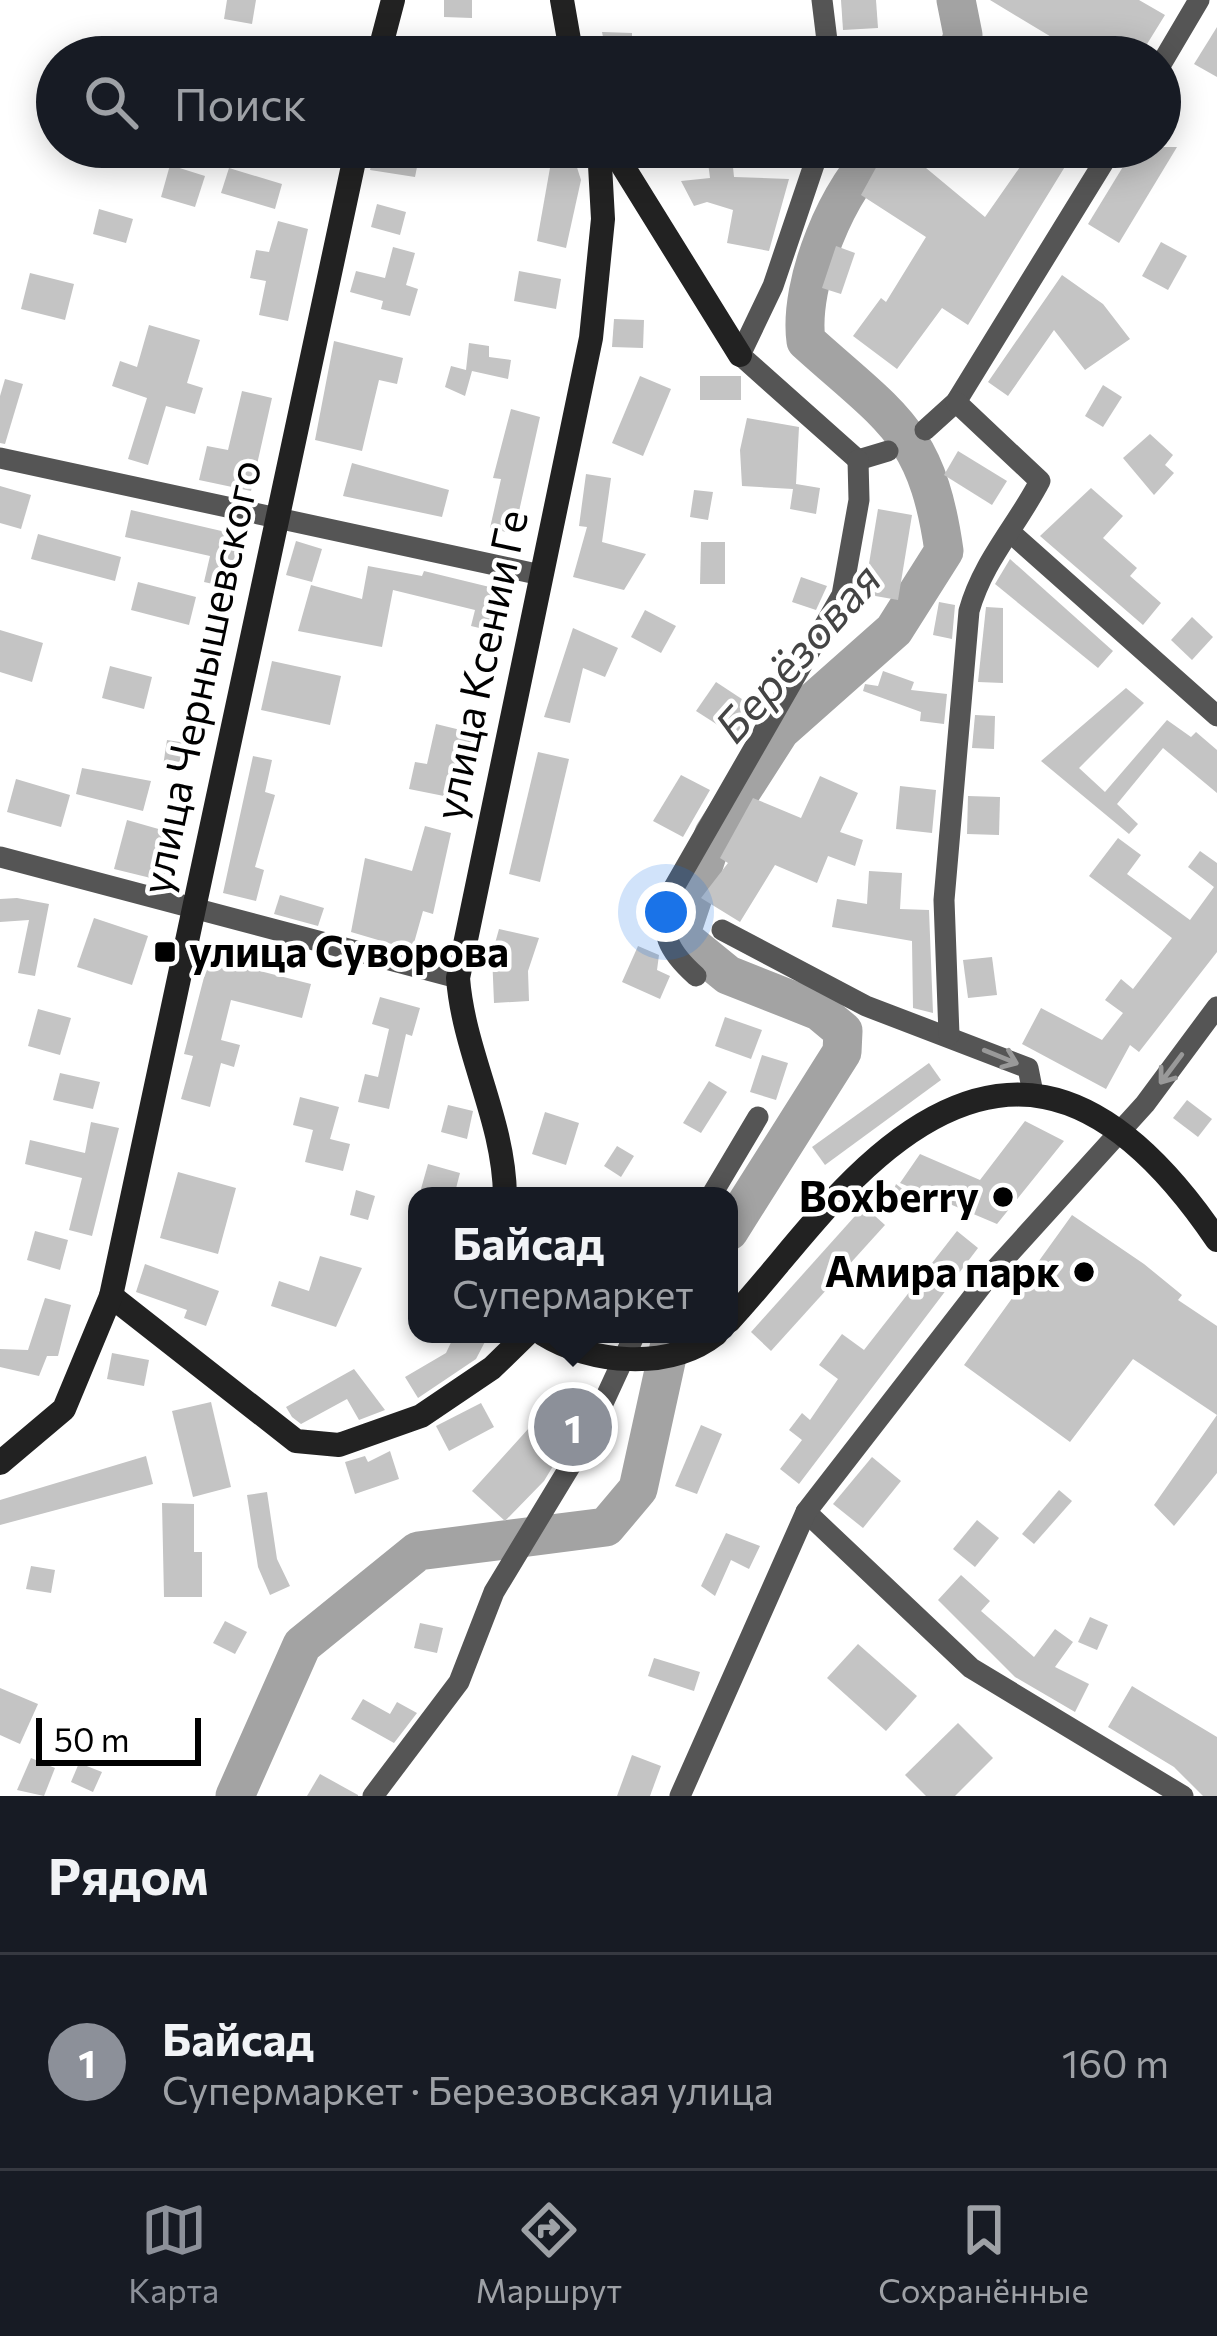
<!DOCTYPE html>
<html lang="ru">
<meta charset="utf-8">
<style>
body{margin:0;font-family:Commissioner,sans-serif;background:#20242c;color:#f1f3f6}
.scale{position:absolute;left:36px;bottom:30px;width:165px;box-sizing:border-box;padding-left:12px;border:6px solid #000;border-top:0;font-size:33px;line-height:42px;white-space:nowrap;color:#000;-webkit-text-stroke:9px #fff;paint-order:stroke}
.you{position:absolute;left:666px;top:912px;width:42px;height:42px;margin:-30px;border:9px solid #fff;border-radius:50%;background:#1a73e8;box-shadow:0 0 0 18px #1a73e833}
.badge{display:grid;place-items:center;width:78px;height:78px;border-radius:50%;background:#8c9099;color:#fff;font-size:39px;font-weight:700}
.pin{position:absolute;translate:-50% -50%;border:6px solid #fff;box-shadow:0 3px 12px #0006}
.popup{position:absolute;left:408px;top:1187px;width:330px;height:156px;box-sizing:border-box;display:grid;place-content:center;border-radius:24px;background:#171b24;filter:drop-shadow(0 3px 9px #0005);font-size:39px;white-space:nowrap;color:#9ea1a6}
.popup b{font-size:45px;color:#f1f3f6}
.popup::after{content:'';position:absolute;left:50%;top:100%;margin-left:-24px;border:24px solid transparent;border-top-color:#171b24}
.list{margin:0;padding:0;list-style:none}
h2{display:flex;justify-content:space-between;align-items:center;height:156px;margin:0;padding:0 48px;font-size:51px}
h2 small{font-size:39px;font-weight:400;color:#9ea1a6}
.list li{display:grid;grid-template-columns:78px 1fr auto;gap:36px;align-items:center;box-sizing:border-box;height:216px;padding:0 48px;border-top:3px solid #363941}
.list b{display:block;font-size:45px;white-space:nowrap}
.list p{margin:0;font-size:39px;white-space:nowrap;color:#9ea1a6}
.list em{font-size:39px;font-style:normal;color:#9ea1a6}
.icon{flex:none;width:66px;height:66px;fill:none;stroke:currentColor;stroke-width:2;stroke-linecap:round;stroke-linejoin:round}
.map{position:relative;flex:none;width:1217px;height:1796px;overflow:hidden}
.search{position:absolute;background:#171b24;box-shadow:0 6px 30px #0003;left:36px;right:36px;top:36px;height:132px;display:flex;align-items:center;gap:30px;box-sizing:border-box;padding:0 42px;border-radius:66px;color:#9ea1a6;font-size:45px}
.sheet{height:372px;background:#171b24}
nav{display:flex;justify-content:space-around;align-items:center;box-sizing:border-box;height:168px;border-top:3px solid #363941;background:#171b24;font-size:33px;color:#9ea1a6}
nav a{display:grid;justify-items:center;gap:6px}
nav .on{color:#8c9099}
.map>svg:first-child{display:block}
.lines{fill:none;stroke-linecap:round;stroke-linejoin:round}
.river{stroke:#a3a3a3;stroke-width:39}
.building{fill:#c4c4c4}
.street{stroke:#555;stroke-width:21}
.secondary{stroke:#222;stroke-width:24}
.oneway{stroke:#999}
.poi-dot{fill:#000;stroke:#fff;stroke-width:4.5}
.labels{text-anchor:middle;stroke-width:9;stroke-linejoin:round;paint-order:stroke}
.street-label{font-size:42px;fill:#000;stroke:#fff}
.poi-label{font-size:42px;font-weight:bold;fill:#000;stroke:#fff;text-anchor:end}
.water-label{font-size:45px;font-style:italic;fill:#444;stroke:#fff}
</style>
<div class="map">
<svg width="1217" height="1796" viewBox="0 0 1217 1796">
<rect width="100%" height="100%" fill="#fff"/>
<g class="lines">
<g class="river">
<path d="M956,0L963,35L956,57"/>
<path d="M729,1231L842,1052L843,1031L819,1011L728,975L680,936L714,834L780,731L894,630L944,551C927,431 891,418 806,341C798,284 838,185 883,147"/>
<path d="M235,1796L302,1645L418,1551L606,1527L638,1489L672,1334"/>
</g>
</g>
<g class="building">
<path d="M227,0H256L252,24L224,19Z"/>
<path d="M444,0H472V18L444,17Z"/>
<path d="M841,0H876L878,28L843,30Z"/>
<path d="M990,0H1139L1165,15L1139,57H1053L1063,44Z"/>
<path d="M1217,27V77L1194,64Z"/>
<path d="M602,32L632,33V57H607Z"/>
<path d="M313,38L363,50L362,57H308Z"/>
<path d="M696,40L737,41V57H696Z"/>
<path d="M391,147H421L415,177L370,170L375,148Z"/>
<path d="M706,147H731L734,177L789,179L769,251L727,243L733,210L707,202L694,206L681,181L710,178Z"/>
<path d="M902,147H941L920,163L985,217L1034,147H1077L968,325L942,308L897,369L853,336L881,298L886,302L926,237L861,195L878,164Z"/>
<path d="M1135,147H1177L1119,243L1088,224Z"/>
<path d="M553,151L573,155L581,180L566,248L537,241Z"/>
<path d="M170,165L205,176L195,207L161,197Z"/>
<path d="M229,168L282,184L275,209L221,193Z"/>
<path d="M377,204L406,212L400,235L371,227Z"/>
<path d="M99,209L133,219L126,243L93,234Z"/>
<path d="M278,221L308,229L288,321L259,315L266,281L250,278L256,250L269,252Z"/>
<path d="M1161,242L1187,256L1168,290L1142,276Z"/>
<path d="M836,246L855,253L841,294L822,288Z"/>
<path d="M393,247L415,253L406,285L418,289L410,316L381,309L383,301L350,292L356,271L385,278Z"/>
<path d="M519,271L561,279L556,309L514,301Z"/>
<path d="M30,273L74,284L65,320L21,309Z"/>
<path d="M1062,275L1103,304L1130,339L1085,370L1054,330L1008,396L988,382Z"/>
<path d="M614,319L644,320L643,348L612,347Z"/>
<path d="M149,325L200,340L187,383L203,388L195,414L166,406L148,465L128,459L147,398L112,386L120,361L137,367Z"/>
<path d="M334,341L403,358L397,384L379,380L362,451L315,440Z"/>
<path d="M469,343L489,346V357L511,360L508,379L472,371L465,396L445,387L451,366L466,370Z"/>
<path d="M640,376L671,389L643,456L612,443Z"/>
<rect x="700" y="376" width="41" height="24"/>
<path d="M5,379L23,384L5,444L0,443V396Z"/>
<path d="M1103,385L1122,397L1103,427L1085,416Z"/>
<path d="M242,391L272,398L251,491L199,480L207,446L228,450Z"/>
<path d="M511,409L540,417L514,534L490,528L501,479L493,478Z"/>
<path d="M747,418L799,427L796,484L820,488L816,514L790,509L793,489L742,486L740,450Z"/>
<path d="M1150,434L1173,455L1165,465L1174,473L1154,495L1123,458Z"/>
<path d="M958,451L1007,481L992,505L944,475Z"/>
<path d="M352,463L449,490L442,517L343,496Z"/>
<path d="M586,474L611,478L602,542L646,554L624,590L573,577L587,527L579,526Z"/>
<path d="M0,486L31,495L21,529L0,523Z"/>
<path d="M1091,488L1123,516L1103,538L1137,568L1130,576L1161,603L1143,625L1040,536Z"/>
<path d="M694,490L713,492L708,520L690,517Z"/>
<path d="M878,509L912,515L898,600L864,594Z"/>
<path d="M131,510L243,536L231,588L204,582L210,556L125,537Z"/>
<path d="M38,534L121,557L115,581L31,559Z"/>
<path d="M296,541L322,549L312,582L286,575Z"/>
<path d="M701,542H725V584H700Z"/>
<path d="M1010,559L1113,651L1098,668L995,584Z"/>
<path d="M368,566L422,576L424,571L506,591L496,632L471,626L475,610L393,590L382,647L298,631L311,585L362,599Z"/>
<path d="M801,577L827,586L816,610L792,602Z"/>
<path d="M138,582L196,597L189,625L131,610Z"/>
<path d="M939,602L955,605L952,639L933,635Z"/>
<path d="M986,607L1003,608V683L978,682Z"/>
<path d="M645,610L676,626L661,653L631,637Z"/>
<path d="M1192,617L1213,637L1192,660L1171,640Z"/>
<path d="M573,628L618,648L605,677L583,668L570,723L544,717Z"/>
<path d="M0,630L43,643L32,682L0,672Z"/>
<path d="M272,661L341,676L330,725L261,710Z"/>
<path d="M110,666L152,677L144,709L102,698Z"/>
<path d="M883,671L914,682L911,690L947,694L944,724L920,721L921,712L863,691L865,684L878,686Z"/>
<path d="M716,682L754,707L735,736L696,711Z"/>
<path d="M1126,688L1144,703L1079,768L1105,792L1167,720L1191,737L1196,732L1217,750V793L1163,748L1117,804L1138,824L1129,834L1041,761Z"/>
<path d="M975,715L995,716L994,749L972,748Z"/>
<path d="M436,724L473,733L459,799L409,789L415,762L427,764Z"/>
<path d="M167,740L193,744L189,770L163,766Z"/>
<path d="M538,752L569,759L540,882L509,874Z"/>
<path d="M253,756L272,760L265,792L275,795L255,867L264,870L256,901L223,893Z"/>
<path d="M82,768L151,781L143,811L76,794Z"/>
<path d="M681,775L710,790L683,837L653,821Z"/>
<path d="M820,776L858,793L840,832L863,840L855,866L828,856L817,883L775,865L740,922L701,898L728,863L720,858L753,798L801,818Z"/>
<path d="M16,779L70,795L61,827L7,812Z"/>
<path d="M900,786L936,790L932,833L896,829Z"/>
<path d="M968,796L1000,797L999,835L967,834Z"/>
<path d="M127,820L176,834L163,881L114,869Z"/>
<path d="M425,826L451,833L433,914L423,911L412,950L351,932L365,858L412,871Z"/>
<path d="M1118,838L1141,855L1127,874L1190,920L1214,887L1188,867L1200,851L1217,863V952L1139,1052L1130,1045L1106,1089L1022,1044L1041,1008L1102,1040L1123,1013L1105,1000L1121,979L1133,989L1172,938L1089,876Z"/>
<path d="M869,871L902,873L900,909L929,910L933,1013L913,1008L912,941L832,927L837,899L867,904Z"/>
<path d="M280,895L324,908L318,926L274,914Z"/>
<path d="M17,898L49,904L35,976L18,973L29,920L0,922V899Z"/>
<path d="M94,918L148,936L132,985L77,967Z"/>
<path d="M499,929L539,938L528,971L529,1001L494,1003L492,954Z"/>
<path d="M638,946L659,955L657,970L670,976L660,999L622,982Z"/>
<path d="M992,957L997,995L968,998L963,960Z"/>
<path d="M209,958L311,984L302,1018L231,1000L221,1040L240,1045L234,1067L221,1063L210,1107L181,1099L193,1056L184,1054Z"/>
<path d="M380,997L420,1008L412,1036L406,1034L389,1109L358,1102L365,1074L378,1077L389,1029L372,1024Z"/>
<path d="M38,1009L71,1018L60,1055L28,1046Z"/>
<path d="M725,1017L762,1030L751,1059L715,1046Z"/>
<path d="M762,1055L788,1063L776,1100L750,1092Z"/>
<path d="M929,1063L941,1080L825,1165L812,1147Z"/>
<path d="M60,1073L100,1082L93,1109L53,1100Z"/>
<path d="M709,1081L727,1092L701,1133L683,1123Z"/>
<path d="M300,1097L339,1107L330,1139L350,1144L343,1171L305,1162L313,1130L293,1125Z"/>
<path d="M1187,1100L1212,1119L1198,1137L1173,1118Z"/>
<path d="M448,1105L473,1111L467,1139L441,1132Z"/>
<path d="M545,1112L579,1123L566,1165L532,1154Z"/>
<path d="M1025,1121L1064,1141L997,1224L900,1183L920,1154L980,1180Z"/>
<path d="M91,1122L119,1128L92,1236L69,1230L82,1178L25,1164L30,1140L85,1153Z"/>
<path d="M617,1146L634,1156L621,1177L604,1166Z"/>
<path d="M428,1164L460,1173L454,1196H419Z"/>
<path d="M178,1172L236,1188L218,1254L160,1238Z"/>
<path d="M896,1184L919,1202L914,1217L887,1207Z"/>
<path d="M356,1190L375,1196L368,1220L350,1215Z"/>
<path d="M864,1206L885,1225L771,1351L751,1332Z"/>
<path d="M1072,1215L1144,1264L1182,1295L1178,1300L1217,1326V1473L1174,1526L1154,1505L1217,1415L1133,1359L1070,1442L964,1365Z"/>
<path d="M35,1231L68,1240L60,1270L27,1260Z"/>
<path d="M957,1231L978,1248L799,1484L780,1469L802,1440L789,1430L802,1413L810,1420L838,1379L819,1365L842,1334L864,1350Z"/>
<path d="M320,1256L362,1268L336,1327L271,1306L279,1281L309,1291Z"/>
<path d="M145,1264L219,1291L206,1326L184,1318L187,1310L136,1292Z"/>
<path d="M45,1298L71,1305L58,1356H47L39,1376L0,1367V1349L28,1350Z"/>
<path d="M455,1334H489L476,1359L418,1398L405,1377L446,1353Z"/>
<path d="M112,1353L149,1360L144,1386L107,1379Z"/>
<path d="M354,1369L385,1410L359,1420L347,1399L301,1424L292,1417L286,1407Z"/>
<path d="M211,1402L231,1487L193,1497L172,1411Z"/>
<path d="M481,1403L494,1427L449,1451L436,1426Z"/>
<path d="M572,1410L581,1415L573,1433L544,1481L505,1521L472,1491L538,1418L557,1435Z"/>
<path d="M701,1425L722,1434L697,1494L675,1486Z"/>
<path d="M390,1451L399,1479L355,1494L345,1462L365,1456L368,1462Z"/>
<path d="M146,1456L153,1484L0,1525V1500Z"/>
<path d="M872,1457L901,1481L863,1528L833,1504Z"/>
<path d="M1059,1490L1072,1501L1034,1544L1022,1534Z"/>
<path d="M267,1492L277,1559L290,1586L270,1595L258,1567L247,1495Z"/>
<path d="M162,1503L194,1504V1552H202V1597H164Z"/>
<path d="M977,1520L999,1538L975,1567L953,1549Z"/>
<path d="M726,1533L760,1546L749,1569L731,1560L715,1596L701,1586Z"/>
<path d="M31,1566L55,1570L51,1593L26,1589Z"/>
<path d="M961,1575L990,1601L981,1611L1034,1657L1055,1629L1073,1642L1055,1667L1089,1684L1075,1712L1015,1677L938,1600Z"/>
<path d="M1090,1617L1108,1625L1097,1650L1078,1642Z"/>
<path d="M225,1621L247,1632L235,1654L213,1643Z"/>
<path d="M420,1623L443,1628L437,1653L414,1648Z"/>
<path d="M858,1644L917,1696L886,1731L827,1678Z"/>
<path d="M654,1658L700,1672L694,1691L648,1676Z"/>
<path d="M1132,1686L1217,1737V1796H1203L1174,1767L1108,1727Z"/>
<path d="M0,1688L38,1704L20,1744L0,1735Z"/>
<path d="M363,1699L390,1714L397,1702L417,1713L394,1743L351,1719Z"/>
<path d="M958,1723L993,1758L955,1796H926L905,1775Z"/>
<path d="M632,1755L661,1766L650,1796H617Z"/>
<path d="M31,1758L55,1768L44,1796L17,1790Z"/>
<path d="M79,1763L102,1772L93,1792L71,1782Z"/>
<path d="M320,1774L358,1795V1796H307Z"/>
</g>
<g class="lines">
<g class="street">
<path d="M822,0L829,57"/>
<path d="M1160,66L1199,0"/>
<path d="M820,147L773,286L740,355L858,460L888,451"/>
<path d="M925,430L956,402L1113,147"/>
<path d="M0,458L541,575"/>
<path d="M1010,532L1217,716"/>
<path d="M0,857L458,978"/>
<path d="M722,930L866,1006L1028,1068L1033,1093"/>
<path d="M696,976C668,951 659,933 669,896L842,595L859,500L858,460"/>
<path d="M949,1035L944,900L969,611C983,561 1016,527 1040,481L956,402"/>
<path d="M711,1196L758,1117"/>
<path d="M806,1512L971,1668L1183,1796"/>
<path d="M373,1796L459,1682L494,1592L586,1440L635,1334"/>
<path d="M680,1796L806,1512L989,1276L1145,1104L1217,1007"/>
</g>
<g class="secondary">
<path d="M562,0L572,57"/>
<path d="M378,57L393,0"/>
<path d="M611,147L740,355"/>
<path d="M505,1196C504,1119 464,1054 458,978L591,338L603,219L599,147"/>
<path d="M111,1296L296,1441L339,1445L421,1416L492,1368L527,1334"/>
<path d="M729,1321C769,1278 803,1231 844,1189C991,1037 1108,1079 1217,1240"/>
<path d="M543,1334C591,1364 669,1371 716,1334"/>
<path d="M0,1463L64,1409L111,1296L357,147"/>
</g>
</g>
<defs><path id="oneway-shaft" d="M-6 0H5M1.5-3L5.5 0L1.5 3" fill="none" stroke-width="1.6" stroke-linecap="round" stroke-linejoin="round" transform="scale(3)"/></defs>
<g class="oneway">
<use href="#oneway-shaft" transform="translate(1001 1057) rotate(22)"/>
<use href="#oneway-shaft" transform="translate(1171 1069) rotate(127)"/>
</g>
<g class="poi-dot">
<rect x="153" y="940" width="24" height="24" rx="6"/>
<circle cx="1003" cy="1197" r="12"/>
<circle cx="1084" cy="1272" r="12"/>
</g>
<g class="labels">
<g class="street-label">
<text transform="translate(481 665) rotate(-78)" y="15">улица Ксении Ге</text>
<text transform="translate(201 677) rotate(-78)" y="15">улица Чернышевского</text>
</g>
<g class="poi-label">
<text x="189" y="967" text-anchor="start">улица Суворова</text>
<text x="979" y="1212">Boxberry</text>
<text x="1060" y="1287">Амира парк</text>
</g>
<g class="water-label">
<text transform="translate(798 653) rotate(-48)" y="16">Берёзовая</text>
</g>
</g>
</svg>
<div class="scale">50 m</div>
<div class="you"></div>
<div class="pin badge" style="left:573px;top:1427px">1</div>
<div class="popup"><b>Байсад</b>Супермаркет</div>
<div class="search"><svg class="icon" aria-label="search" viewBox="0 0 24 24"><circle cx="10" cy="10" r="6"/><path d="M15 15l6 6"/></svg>Поиск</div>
</div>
<section class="sheet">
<h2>Рядом<small></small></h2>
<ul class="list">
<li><span class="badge">1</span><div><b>Байсад</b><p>Супермаркет · Березовская улица</p></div><em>160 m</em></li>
</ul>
</section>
<nav>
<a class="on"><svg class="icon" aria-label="map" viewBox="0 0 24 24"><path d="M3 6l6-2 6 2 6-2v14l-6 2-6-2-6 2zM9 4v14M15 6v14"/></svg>Карта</a>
<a><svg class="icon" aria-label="directions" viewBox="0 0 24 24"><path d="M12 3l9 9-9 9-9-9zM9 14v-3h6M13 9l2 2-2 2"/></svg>Маршрут</a>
<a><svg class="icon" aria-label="saved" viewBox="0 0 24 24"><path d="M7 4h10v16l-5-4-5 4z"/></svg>Сохранённые</a>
</nav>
